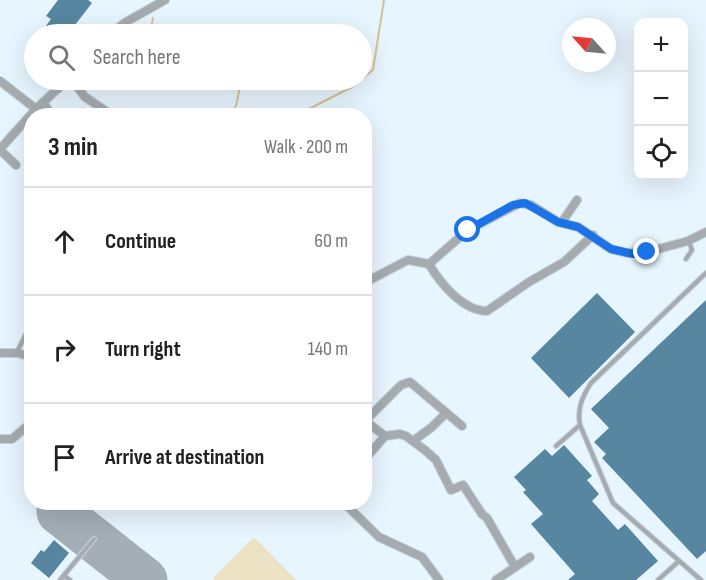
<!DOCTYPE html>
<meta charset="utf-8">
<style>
body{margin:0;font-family:"Sofia Sans Condensed",sans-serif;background:#f2f2f2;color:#222}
.controls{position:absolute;right:18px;top:18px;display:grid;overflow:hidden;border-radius:12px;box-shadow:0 6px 24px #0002}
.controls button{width:54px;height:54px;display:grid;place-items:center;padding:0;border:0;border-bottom:2px solid #e0e0e0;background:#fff;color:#222;font:30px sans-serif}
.compass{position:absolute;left:562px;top:18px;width:54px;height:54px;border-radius:50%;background:#fff;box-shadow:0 6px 24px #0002;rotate:297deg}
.stop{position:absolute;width:18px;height:18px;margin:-14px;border:4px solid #1a73e8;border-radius:50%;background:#fff}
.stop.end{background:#1a73e8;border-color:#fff;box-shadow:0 2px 6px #0008}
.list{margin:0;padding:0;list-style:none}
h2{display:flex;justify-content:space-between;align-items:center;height:78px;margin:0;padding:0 24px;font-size:26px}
h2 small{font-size:20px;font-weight:400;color:#767676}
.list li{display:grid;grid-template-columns:39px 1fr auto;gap:18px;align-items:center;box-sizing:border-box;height:108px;padding:0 24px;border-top:2px solid #e0e0e0}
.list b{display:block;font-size:22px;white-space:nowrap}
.list em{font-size:20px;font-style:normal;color:#767676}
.icon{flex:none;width:33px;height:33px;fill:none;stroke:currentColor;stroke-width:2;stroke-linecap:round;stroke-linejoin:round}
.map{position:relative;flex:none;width:706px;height:580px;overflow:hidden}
.search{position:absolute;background:#fff;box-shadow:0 6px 24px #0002;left:24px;top:24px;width:348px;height:66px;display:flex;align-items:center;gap:15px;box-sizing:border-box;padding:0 21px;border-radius:33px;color:#767676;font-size:22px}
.panel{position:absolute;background:#fff;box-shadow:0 6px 24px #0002;left:24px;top:108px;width:348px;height:402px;border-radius:24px}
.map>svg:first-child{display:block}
.green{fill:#ebe1c3}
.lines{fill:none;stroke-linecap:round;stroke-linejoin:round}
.stream{stroke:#d4c394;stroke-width:2}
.runway{stroke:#a4aeb6;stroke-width:45}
.building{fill:#5686a0}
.lane-casing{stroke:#c6d2db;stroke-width:6}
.street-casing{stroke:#c6d2db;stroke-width:10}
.lane{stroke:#a5abaf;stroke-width:4}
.street{stroke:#a5abaf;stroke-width:8}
.route{stroke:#1a73e8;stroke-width:8}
</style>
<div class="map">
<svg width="706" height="580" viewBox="0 0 706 580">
<rect width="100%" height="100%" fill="#e7f5fe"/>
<path class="green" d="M254,537L296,580H215L213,578Z"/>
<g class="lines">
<g class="stream">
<path d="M150,34L153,18"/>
<path d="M232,116L237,102L241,80"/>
<path d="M295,116L352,87L373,70L384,0"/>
</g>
<path class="runway" d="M59,512L145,580"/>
</g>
<g class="building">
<path d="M58,0H88L92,3L68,34H40L51,19L46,16Z"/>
<path d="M597,293L635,332L569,398L531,358Z"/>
<path d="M706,300V551L697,559L602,458L606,454L594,442L609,428L591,409Z"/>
<path d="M564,445L592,476L587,480L599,494L592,501L618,530L625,524L658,561L636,580H568L575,574L531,524L543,514L523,492L526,490L514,477L545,449L552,456Z"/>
<path d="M54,540L69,553L49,578L31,563L41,550L44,552Z"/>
</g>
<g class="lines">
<g class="lane-casing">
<g id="lane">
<path d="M686,259L692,250L689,242"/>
<path d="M17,352L30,326"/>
<path d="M556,446L580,425"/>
<path d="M64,576L70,580"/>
<path d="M60,580L94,539"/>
<path d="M658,580L679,561"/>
<path d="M701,580L613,503L580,425C577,409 582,397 591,383L706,273"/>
</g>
</g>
<g class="street-casing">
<g id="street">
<path d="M110,34L126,22L165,0"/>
<path d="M72,80L85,97L113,116"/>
<path d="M0,81L36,109"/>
<path d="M43,102L52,116"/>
<path d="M0,149L36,109L67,80"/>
<path d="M0,150L16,165"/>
<path d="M562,222L577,200"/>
<path d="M429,264C440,283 463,311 487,311L529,282L564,262L593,235"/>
<path d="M364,283L408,260L429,264L468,230L520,203L531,205L558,222L578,227L611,249L627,253L647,252L688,241L706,232"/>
<path d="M0,353H17L32,357"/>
<path d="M364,420L385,436L400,434L406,436L426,451L436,460L451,490L463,485L482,514L487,518L515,567"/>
<path d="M366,420L401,385L410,382L462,426"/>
<path d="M0,439H12L32,422"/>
<path d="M413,441L432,427L446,413"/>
<path d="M364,460L385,436"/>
<path d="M343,502L379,537L422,557L439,580"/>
<path d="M496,580L530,557"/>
</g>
</g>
<use href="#lane" class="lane"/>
<use href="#street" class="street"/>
</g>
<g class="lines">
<path class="route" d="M468,230L513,205L525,203L558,222L578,227L611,249L633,254L647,252"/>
</g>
</svg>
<div class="controls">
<button>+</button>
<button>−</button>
<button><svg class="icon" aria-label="locate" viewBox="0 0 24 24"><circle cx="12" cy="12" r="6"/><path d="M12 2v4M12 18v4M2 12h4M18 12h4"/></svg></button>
</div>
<svg class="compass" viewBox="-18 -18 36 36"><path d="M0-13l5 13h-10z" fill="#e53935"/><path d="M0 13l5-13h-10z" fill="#767676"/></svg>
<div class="stop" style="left:468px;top:230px"></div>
<div class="stop end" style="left:647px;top:252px"></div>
<div class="search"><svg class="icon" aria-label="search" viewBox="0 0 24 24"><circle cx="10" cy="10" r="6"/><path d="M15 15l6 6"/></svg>Search here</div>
<section class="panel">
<h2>3 min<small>Walk · 200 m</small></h2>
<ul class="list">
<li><svg class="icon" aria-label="ahead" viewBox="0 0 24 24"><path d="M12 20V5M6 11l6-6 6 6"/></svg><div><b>Continue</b></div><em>60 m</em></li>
<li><svg class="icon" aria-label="right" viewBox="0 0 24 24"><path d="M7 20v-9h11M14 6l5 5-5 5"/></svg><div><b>Turn right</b></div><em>140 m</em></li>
<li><svg class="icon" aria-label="arrive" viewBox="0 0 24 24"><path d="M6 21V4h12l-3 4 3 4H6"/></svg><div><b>Arrive at destination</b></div></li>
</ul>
</section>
</div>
